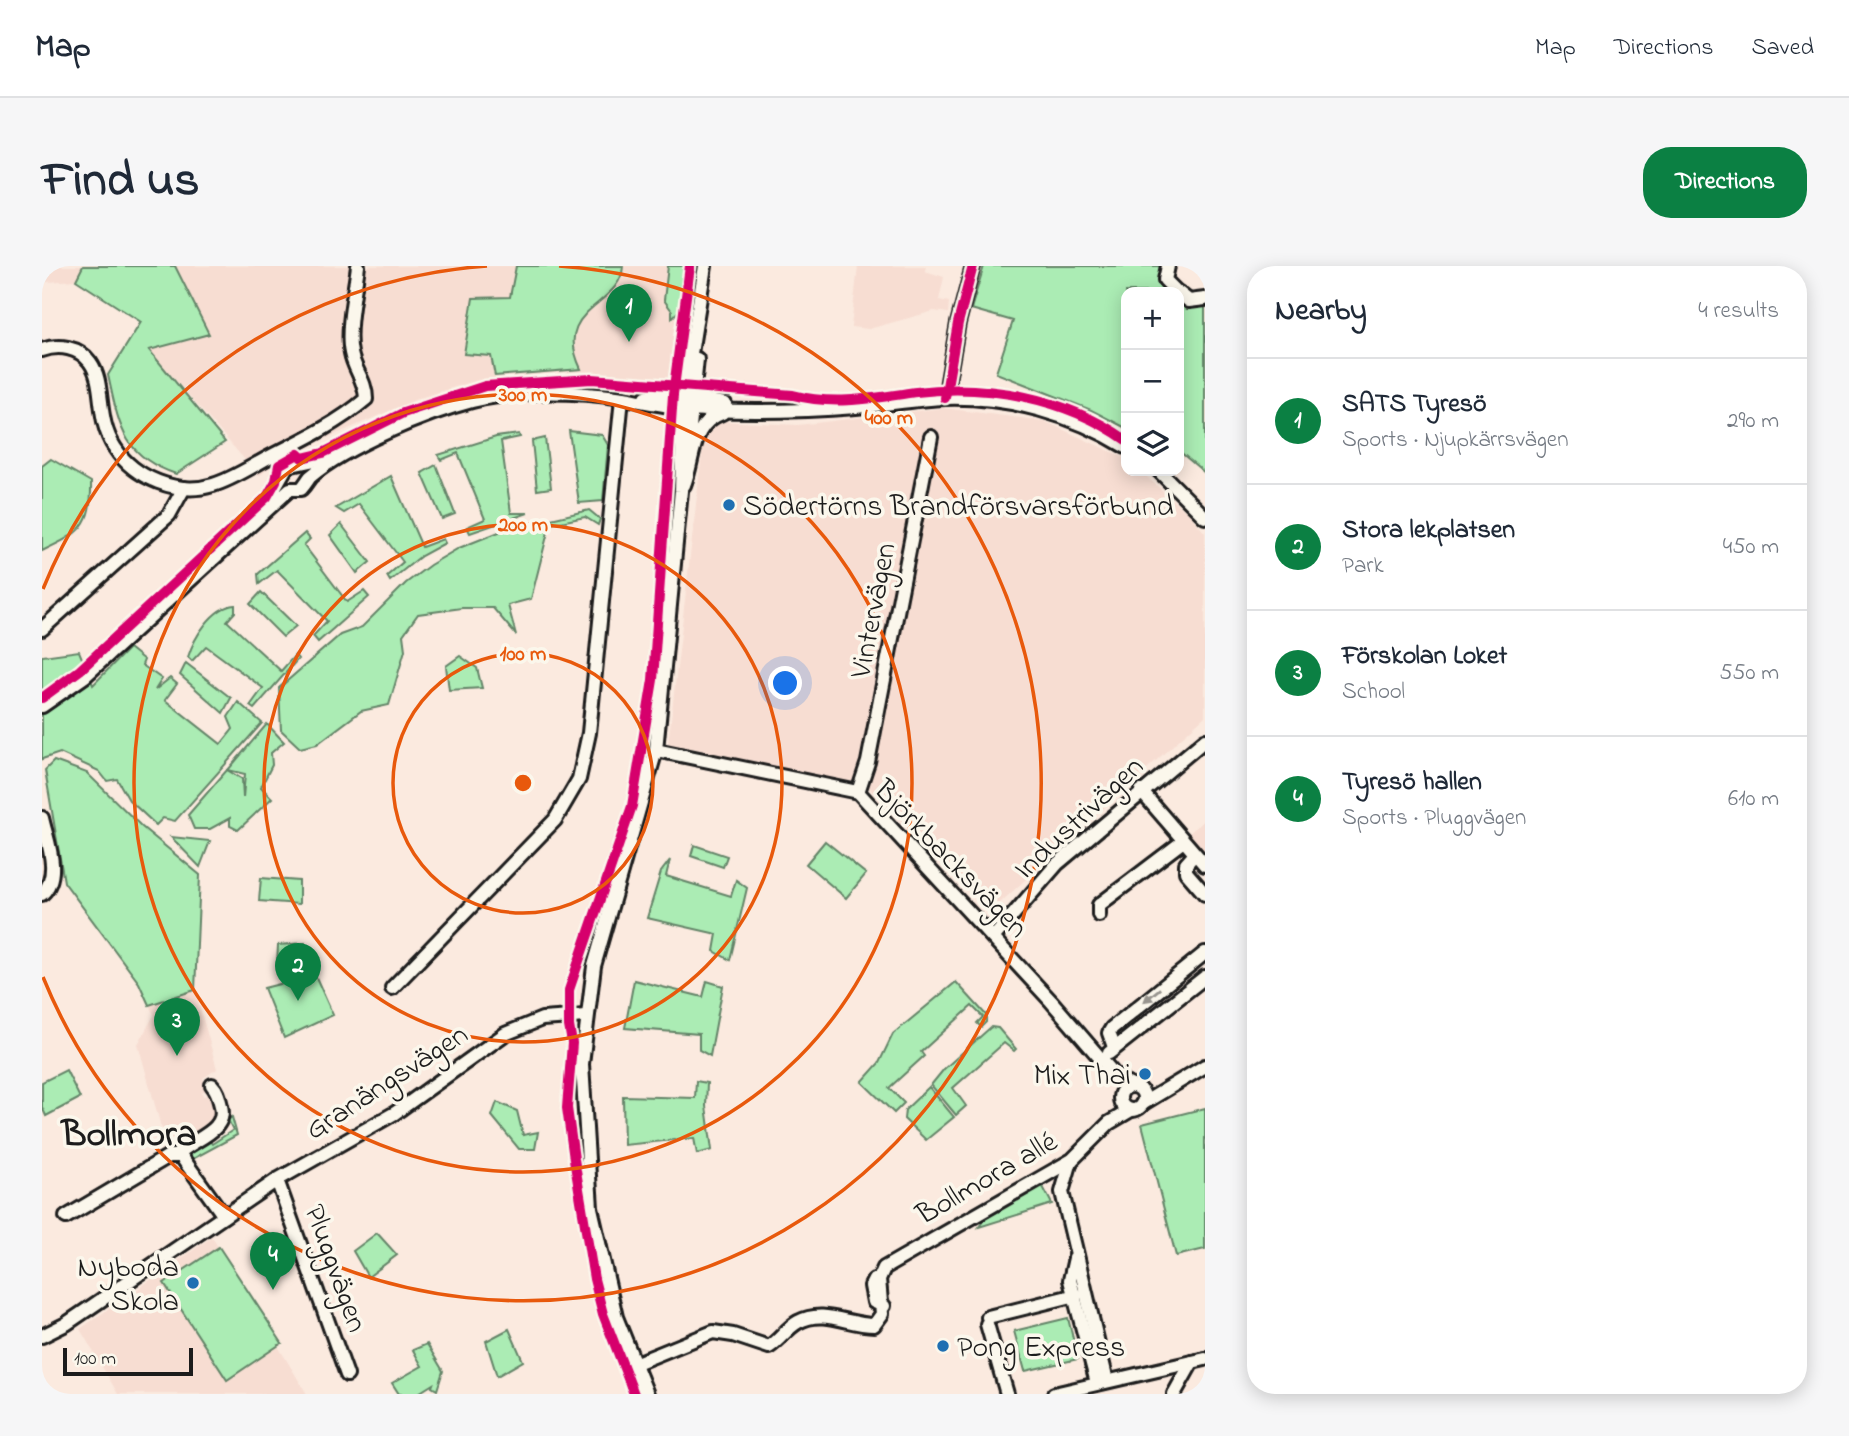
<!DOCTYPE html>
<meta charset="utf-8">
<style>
body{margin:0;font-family:"Indie Flower",sans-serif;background:#f6f6f7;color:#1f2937}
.controls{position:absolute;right:21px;top:21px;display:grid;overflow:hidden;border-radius:14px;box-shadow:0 4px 18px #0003}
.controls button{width:63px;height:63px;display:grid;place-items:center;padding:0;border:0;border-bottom:2px solid #e0e1e3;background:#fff;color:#1f2937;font:35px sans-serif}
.scale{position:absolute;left:21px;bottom:18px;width:130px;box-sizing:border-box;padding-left:7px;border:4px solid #1c1c1c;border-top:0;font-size:19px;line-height:24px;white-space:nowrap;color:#1c1c1c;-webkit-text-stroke:5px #fbf7ec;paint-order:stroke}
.you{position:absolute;left:744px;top:418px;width:24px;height:24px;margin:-18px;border:5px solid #fff;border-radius:50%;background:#1a73e8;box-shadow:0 0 0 10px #1a73e833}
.badge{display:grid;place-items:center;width:46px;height:46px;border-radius:50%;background:#0b8043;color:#fff;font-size:23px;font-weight:700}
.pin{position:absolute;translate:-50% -58px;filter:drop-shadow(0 2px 4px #0008)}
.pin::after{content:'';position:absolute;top:37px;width:24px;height:21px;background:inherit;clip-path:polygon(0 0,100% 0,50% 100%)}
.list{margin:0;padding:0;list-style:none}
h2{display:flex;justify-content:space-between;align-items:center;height:91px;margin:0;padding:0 28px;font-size:30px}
h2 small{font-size:23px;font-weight:400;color:#747a83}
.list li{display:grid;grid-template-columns:46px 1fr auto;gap:21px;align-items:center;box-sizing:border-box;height:126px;padding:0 28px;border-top:2px solid #e0e1e3}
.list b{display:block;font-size:26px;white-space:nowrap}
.list p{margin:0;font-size:23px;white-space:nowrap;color:#747a83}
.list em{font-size:23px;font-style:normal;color:#747a83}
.icon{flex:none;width:38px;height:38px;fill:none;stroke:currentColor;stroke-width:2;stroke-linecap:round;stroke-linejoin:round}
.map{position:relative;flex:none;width:1163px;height:1128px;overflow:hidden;border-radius:28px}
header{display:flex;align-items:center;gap:42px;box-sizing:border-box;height:98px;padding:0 35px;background:#fff;border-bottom:2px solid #e0e1e3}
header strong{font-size:33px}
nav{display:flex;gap:38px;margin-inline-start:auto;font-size:24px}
.intro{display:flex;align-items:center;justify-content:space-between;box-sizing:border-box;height:168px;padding:0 42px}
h1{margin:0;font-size:49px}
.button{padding:18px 32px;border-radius:28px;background:#0b8043;color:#fff;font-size:24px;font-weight:700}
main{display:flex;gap:42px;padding:0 42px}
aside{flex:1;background:#fff;border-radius:28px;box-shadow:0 4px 18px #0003}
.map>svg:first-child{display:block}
.built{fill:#f7ddd2}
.green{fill:#abecb4;stroke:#648468;stroke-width:2}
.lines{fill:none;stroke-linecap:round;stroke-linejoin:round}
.minor-casing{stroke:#1c1c1c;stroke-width:18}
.minor{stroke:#fbf7ec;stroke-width:12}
.cycleway-casing{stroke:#fbf7ec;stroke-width:15}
.cycleway{stroke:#d6006c;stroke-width:10}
.oneway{fill:#97948e}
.ring{fill:none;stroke:#e8590c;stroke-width:3.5}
.poi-dot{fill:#1f6fb2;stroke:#fbf7ec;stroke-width:2.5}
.labels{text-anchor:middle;stroke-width:7;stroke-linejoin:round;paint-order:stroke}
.poi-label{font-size:30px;fill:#1c1c1c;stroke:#fbf7ec;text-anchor:start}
.street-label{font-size:30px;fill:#1c1c1c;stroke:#fbf7ec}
.district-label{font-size:37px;font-weight:bold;fill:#1c1c1c;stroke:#fbf7ec}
.centre{fill:#e8590c;stroke:#fbf7ec;stroke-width:3.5}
.ring-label{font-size:21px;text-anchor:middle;font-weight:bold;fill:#e8590c;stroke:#fbf7ec;stroke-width:7;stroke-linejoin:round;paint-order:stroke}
</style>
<header>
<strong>Map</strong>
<nav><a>Map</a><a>Directions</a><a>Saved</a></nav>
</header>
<div class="intro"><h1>Find us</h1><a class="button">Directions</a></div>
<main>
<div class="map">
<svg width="1163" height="1128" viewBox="0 0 1163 1128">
<rect width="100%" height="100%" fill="#fbeadf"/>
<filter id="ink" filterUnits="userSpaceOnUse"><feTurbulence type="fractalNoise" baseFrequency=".0143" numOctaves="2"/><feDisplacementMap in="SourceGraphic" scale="14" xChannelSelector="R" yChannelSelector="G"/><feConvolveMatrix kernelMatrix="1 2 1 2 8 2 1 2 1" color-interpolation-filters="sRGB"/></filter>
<g filter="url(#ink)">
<g class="built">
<path d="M0,0H41L34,14L5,16L0,15Z"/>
<path d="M133,0H640L626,112L534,105L436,114L377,132L283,173L232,198L217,210L107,84L167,68Z"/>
<path d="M816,0H884L883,5L902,11L897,34L907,36L906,47L892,45L827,63L809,61Z"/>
<path d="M901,142L1002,155L1083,192L1084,205H1098L1147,248L1163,267V450L948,646L824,519L626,479L662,170L678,155L756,159Z"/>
<path d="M1163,553V595L1144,570Z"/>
<path d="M153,724L175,803L161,812L165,824L160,826L161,830L169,828L173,855L136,878L119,861L96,778L112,749L107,739Z"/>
<path d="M170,971L265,1128H76L38,1063Z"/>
</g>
<g class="green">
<path d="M41,0H133L167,68L107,84L183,176L134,208C80,190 77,159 66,109L99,56L34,14Z"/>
<path d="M474,0H581C579,42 509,40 539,103L453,110L449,90L422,88L431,32L468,31Z"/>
<path d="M626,0H645L639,42L630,52V45L622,34Z"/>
<path d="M651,0H656L642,115L638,114Z"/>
<path d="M942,0H1121L1116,16L1129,26H1084V162L1049,144L954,107L971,55L929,43Z"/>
<path d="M1137,33L1147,41H1163V207L1137,185Z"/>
<path d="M527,165L560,169L566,179L561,235L537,237Z"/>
<path d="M477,168L478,171L459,175L469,247H486L428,267L425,261L443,253L416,187L399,194L396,189L454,171Z"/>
<path d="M503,172L509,222L495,224L490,175Z"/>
<path d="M9,193L49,216C50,261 38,267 0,285V200Z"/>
<path d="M394,199L413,248L400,253L380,207Z"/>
<path d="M349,210L380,281L401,273L403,277L379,290L348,315L345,310L361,296L317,238L302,247L294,242Z"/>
<path d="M547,244L558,253L556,259L543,251L508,258L489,333L466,339L474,369L451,342H420L376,348L361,369L363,384L347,439L319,445L275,478L258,482L239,464L237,422L298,369L320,361L364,317L388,299L417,282L462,264Z"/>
<path d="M299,258L328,296L315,307L288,269Z"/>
<path d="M263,267L268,273L262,279L305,336L322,325L327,331L276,376L271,370L285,355L235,304L217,318L216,308Z"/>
<path d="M219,326L254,360L241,371L208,338Z"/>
<path d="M193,339V346L185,355L239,405L253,389L256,393L212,443L208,440L221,422L164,380L150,395L146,391C152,372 170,341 193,339Z"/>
<path d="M87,382L102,394L100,399L120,413L113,424L128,412L135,418L123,434L179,478L191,463L186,451L196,436L220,457L133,555L121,552L114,559L87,534L75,513L65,515L57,505L18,487L0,493V390L37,385L51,419Z"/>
<path d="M418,390L435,402L440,422L407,424L404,400Z"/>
<path d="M144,397L189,432L181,447L138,409Z"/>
<path d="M225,458L242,476L229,487L230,499L219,521L230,532L196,564L188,560V552L168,563H152L146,549L185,504L200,513L201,532L203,508L186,504Z"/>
<path d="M12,495L45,507L100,561L158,609L153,724L107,739L97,717L22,616L3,504Z"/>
<path d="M129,571L168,575L158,601Z"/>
<path d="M783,575L824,608L804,632L764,598Z"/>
<path d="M652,579L685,590L681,601L649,590Z"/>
<path d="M628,594L624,610L689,630L694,614L705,622L688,694L672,685L675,668L605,652L619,606Z"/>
<path d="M219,612L257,615V638L217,635Z"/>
<path d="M263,677V697L235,698L236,679Z"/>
<path d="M273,709L291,749L242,772L222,722Z"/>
<path d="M592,714L661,731L665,715L681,720L668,790L657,784V768L583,762Z"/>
<path d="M914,716L944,749V756L939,761L935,757L941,751L930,740L879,786L882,790L847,822L862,837L852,847L820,816L837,797L851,768Z"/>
<path d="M949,761L956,762L974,783L972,785L962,777L911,822L924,840L914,849L889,819L902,803Z"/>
<path d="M24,804L38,832L4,850L0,841V816Z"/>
<path d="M654,815L665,817L664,840L670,884L655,888L652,872L582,879L581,830L653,832Z"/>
<path d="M887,821L912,851L884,874L862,853L863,844Z"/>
<path d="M455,836L475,845L481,869L496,866L493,883H477L450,850Z"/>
<path d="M1163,842V983L1134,990L1100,858Z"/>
<path d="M190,851L195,869L149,894L143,884L165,871L170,878L191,864L186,854Z"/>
<path d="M999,917L1010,938L937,961L945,949Z"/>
<path d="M335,967L355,989L326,1011L311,985Z"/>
<path d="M177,981L240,1077L185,1114L122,1017Z"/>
<path d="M1026,1052L1036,1093L983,1105L972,1065Z"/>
<path d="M467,1063L481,1095L455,1110L444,1075Z"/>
<path d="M385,1078L401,1105L395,1124L390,1121L391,1118L375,1128H357L350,1117L380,1100L371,1084Z"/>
</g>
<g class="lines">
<g class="minor-casing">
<g id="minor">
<path d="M1126,0L1123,14L1135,26"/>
<path d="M1137,27L1147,35L1163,33"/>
<path d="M0,84C17,78 37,81 48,96C64,118 53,152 73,182C92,212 136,230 171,219C192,213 213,198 233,188C265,172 297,156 324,133C324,115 312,104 309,87C304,65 313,24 316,0"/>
<path d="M604,131L631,129L683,138"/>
<path d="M903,132L916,57L931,0"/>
<path d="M645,190L655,93"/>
<path d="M1117,205L1163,251"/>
<path d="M642,219C653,192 648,158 680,147"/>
<path d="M221,242L245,200L296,189"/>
<path d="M0,363L127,249L142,222"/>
<path d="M0,440L43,410L248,223H259C263,219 265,215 268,211C304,180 384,147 430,135C480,123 532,125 582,132C610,137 638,143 666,144C715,146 765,145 814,141C843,139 873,133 903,132C965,130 1031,148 1084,181"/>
<path d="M614,484L816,526L1009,735L1077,814L1090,820"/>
<path d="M1099,525L1163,599"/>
<path d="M816,526L826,496L889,171"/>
<path d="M0,552C5,575 20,609 0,628"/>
<path d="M1152,589L1144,598V606L1163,628"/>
<path d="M1057,649V639L1140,576"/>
<path d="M951,672L1015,598L1163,474"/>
<path d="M350,722L513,554L537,513L547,467L580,132"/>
<path d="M1072,781L1067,767L1070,762L1163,687"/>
<path d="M1067,787L1163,711"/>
<circle cx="1090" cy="832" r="12"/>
<path d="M1100,838L1163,800"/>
<path d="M134,890C148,873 186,867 179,840C177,832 176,825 170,819"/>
<path d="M1029,895L1020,926L1065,1115"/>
<path d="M235,914L305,1109"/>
<path d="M24,951L127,890H139L182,950"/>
<path d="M1033,992L1028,1014L1055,1117"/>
<path d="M837,1013L832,1014L829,1020L832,1036L842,1040"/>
<path d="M946,1051L1034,1029"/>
<path d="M945,1058L965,1128"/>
<path d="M0,1070L24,1058L235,914L353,847L463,768L500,753L544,750"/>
<path d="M592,1098L671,1066L691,1069L727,1081C738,1074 745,1062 756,1056C782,1042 805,1059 832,1059L840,1048L837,1013L842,1002L1030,894L1067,857L1089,844"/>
<path d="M605,1128L574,1051L549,942L540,798L552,700L614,484L639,225L642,131L663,0"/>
<path d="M1012,1128L1163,1093"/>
<path d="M1132,1128L1150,1096"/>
</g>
</g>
<use href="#minor" class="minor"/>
<g class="cycleway-casing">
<g id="cycleway">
<path d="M903,132L916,57L931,0"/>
<path d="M0,432L38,404L225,231L234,215L237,199L256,188L260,192L281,187L361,147L443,120L550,113L751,129C792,140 832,132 874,126C944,117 1025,132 1084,174"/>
<path d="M592,1128L561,1048L552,1013L532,893L525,842L530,777L527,760V724L590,540L611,414L631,129L648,0"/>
</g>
</g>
<use href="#cycleway" class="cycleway"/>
</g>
<defs><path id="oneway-solid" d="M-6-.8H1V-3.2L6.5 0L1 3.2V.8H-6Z" transform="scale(1.75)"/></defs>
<use class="oneway" href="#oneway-solid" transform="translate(1110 729) rotate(141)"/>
</g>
<g class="ring">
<circle cx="481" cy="517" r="130"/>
<circle cx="481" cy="517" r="259"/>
<circle cx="481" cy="517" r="389"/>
<path d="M1 323A518 518 0 0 1 445 0M517 0A518 518 0 1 1 1 711"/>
</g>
<g class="poi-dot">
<circle cx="687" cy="239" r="7"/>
<circle cx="1103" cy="808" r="7"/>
<circle cx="151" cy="1017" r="7"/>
<circle cx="901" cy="1080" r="7"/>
</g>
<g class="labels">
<g class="poi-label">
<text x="701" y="249">Södertörns Brandförsvarsförbund</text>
<text x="1089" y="818" text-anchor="end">Mix Thai</text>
<text x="137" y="1010" text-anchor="end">Nyboda<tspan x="137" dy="34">Skola</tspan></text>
<text x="915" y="1090">Pong Express</text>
</g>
<g class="street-label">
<text transform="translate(830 344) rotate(-79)" y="10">Vintervägen</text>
<text transform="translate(1036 551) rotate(-43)" y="10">Industrivägen</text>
<text transform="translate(910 592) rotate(46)" y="10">Björkbacksvägen</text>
<text transform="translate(344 815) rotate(-33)" y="10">Granängsvägen</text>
<text transform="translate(944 911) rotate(-30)" y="10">Bollmora allé</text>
<text transform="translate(295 1002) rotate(70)" y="10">Pluggvägen</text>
</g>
<g class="district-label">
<text x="87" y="879">Bollmora</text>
</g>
</g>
<circle cx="481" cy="517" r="10" class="centre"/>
<g class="ring-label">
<text x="481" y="135">300 m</text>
<text x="847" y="158">400 m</text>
<text x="481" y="265">200 m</text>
<text x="481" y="394">100 m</text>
</g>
</svg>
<div class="controls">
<button>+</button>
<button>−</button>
<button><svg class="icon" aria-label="layers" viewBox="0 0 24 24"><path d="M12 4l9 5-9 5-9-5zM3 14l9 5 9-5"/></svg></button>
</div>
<div class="scale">100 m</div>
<div class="you"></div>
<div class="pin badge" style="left:587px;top:76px">1</div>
<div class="pin badge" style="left:256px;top:735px">2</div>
<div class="pin badge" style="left:135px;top:790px">3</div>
<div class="pin badge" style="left:231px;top:1024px">4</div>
</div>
<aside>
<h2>Nearby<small>4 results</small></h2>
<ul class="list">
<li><span class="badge">1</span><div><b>SATS Tyresö</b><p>Sports · Njupkärrsvägen</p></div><em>290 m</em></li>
<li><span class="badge">2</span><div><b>Stora lekplatsen</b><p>Park</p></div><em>450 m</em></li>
<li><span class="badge">3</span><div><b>Förskolan Loket</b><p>School</p></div><em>550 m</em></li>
<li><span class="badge">4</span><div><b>Tyresö hallen</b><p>Sports · Pluggvägen</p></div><em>610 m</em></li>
</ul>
</aside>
</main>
